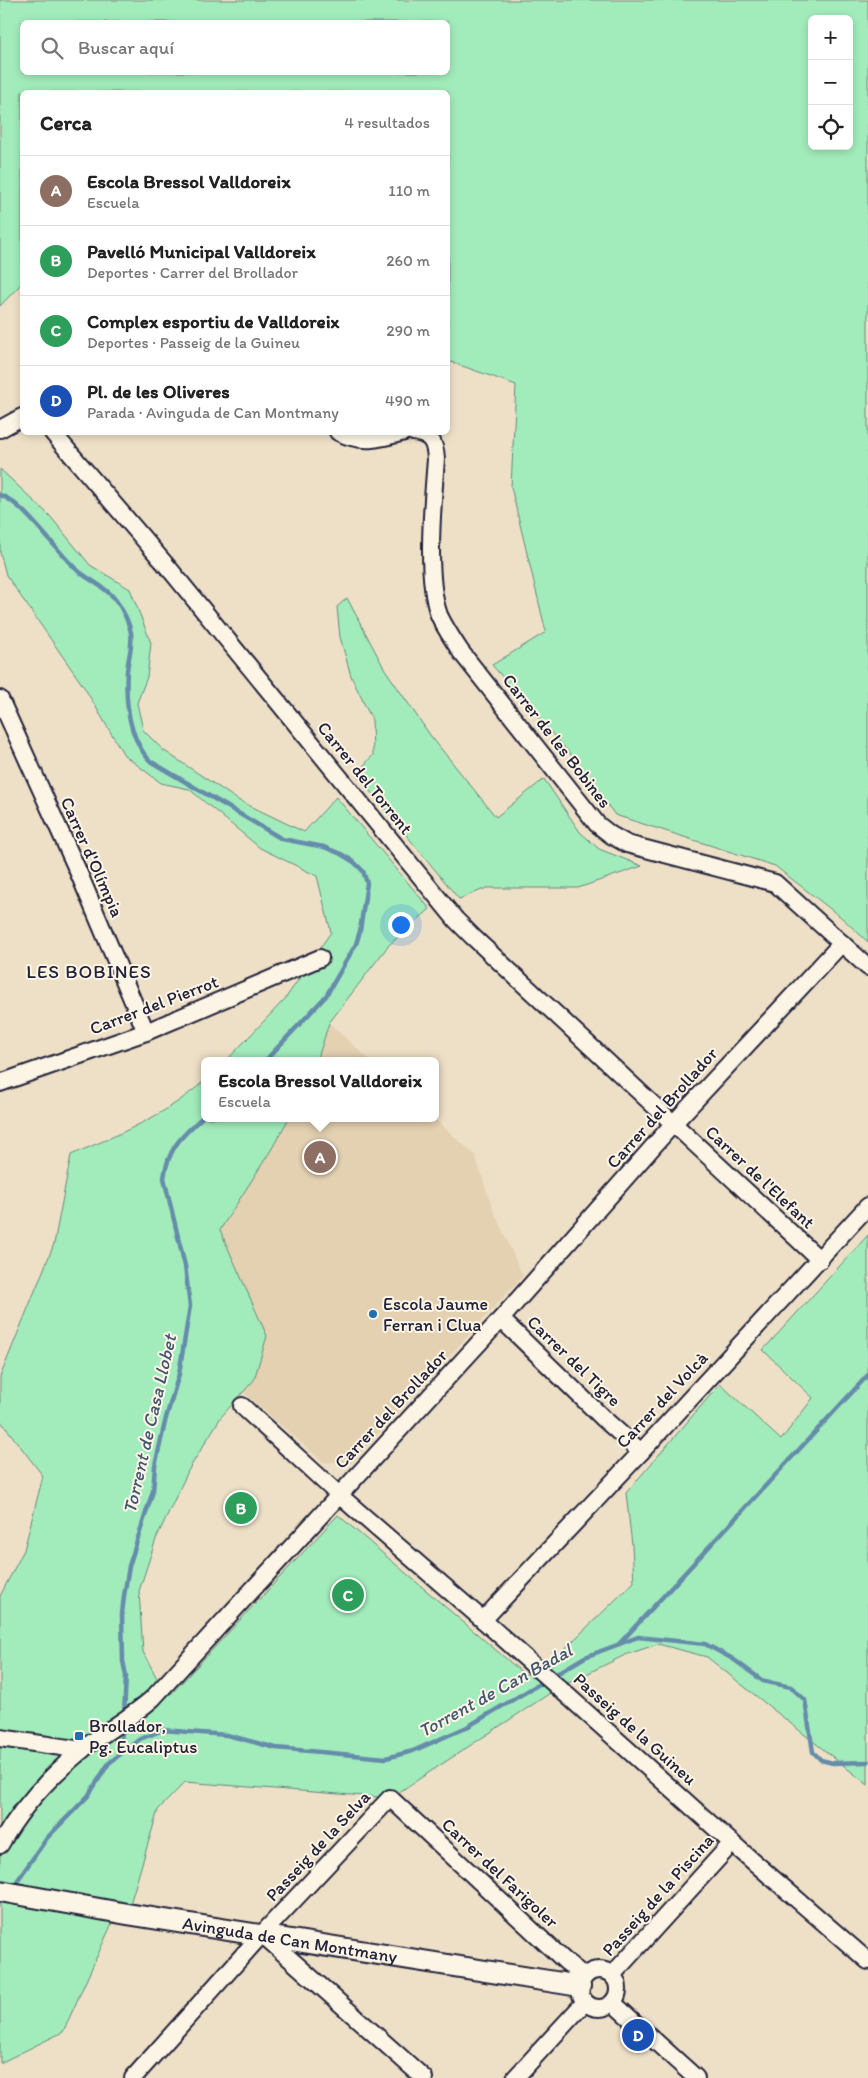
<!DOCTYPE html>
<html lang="es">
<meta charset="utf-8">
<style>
body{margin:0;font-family:Itim,sans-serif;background:#f6f6f6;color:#222}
.controls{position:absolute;right:15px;top:15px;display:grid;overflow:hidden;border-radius:8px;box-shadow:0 2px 8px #0003}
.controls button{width:45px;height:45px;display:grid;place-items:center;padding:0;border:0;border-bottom:1px solid #e0e0e0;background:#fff;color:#222;font:25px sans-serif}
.you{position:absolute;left:400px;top:924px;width:18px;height:18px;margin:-12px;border:4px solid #fff;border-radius:50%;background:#1a73e8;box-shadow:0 0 0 8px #1a73e833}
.badge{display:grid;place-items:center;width:32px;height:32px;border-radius:50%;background:#2563eb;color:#fff;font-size:16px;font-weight:700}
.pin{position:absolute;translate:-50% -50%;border:2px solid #fff;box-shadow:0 1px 5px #0006}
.popup{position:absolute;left:201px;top:1057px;width:238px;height:65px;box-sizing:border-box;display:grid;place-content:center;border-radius:8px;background:#fff;filter:drop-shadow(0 1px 4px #0005);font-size:16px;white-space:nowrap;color:#767676}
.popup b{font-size:19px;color:#222}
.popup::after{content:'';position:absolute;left:50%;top:100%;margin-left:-10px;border:10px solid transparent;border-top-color:#fff}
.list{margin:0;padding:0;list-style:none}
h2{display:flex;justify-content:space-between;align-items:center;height:65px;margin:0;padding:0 20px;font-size:21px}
h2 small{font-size:16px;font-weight:400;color:#767676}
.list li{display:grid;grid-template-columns:32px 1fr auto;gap:15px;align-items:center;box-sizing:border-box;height:70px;padding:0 20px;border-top:1px solid #e0e0e0}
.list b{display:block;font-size:19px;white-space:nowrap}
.list p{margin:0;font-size:16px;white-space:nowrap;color:#767676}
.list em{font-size:16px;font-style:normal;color:#767676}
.icon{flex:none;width:28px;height:28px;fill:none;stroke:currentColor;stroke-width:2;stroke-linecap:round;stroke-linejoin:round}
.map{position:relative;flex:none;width:868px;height:2078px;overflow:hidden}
.search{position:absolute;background:#fff;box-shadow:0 2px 8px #0003;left:20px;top:20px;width:430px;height:55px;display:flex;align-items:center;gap:12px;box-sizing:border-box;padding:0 18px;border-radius:8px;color:#767676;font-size:19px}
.panel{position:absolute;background:#fff;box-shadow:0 2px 8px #0003;left:20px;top:90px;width:430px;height:345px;border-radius:8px}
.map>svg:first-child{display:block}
.built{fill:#e4d1b2}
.green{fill:#a2ecbb;stroke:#62877b;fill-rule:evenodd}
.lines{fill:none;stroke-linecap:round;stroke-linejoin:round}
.stream{stroke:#658caa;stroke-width:4.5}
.minor-casing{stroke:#22223b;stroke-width:20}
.tertiary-casing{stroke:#22223b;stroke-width:24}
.minor{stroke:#fcf5e5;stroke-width:16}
.tertiary{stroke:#fcf5e5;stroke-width:20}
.poi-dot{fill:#1f6fb2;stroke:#fcf5e5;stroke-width:2}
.labels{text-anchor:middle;stroke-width:4;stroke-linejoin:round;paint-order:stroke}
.street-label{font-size:18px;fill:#22223b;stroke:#fcf5e5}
.poi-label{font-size:18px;fill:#22223b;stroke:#fcf5e5;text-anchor:start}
.neighbourhood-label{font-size:19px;letter-spacing:1px;fill:#22223b;stroke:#fcf5e5}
.water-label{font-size:19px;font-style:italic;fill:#445772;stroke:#fcf5e5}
</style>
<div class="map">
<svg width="868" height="2078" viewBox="0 0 868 2078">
<rect width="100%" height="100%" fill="#eee0c7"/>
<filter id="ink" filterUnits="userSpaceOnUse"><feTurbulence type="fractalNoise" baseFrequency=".02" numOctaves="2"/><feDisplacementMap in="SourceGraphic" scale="10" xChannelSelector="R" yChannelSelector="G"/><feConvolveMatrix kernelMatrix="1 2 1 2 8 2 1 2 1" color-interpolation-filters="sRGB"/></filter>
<g filter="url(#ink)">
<g class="built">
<path d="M329,1023L371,1061H317Z"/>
<path d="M289,1118H434L475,1155L492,1207L523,1276L351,1463L323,1462L243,1392L254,1380L267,1336L220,1230L271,1150Z"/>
</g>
<g class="green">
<path d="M0,0H868V942L842,918L775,866L615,815L572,756L492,665L546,632L511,487L516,385L448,361V92H22V283L0,306ZM812,19H849V146H812ZM448,22V72H22V22Z"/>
<path d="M0,469L50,516L90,565L130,589L151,643L147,677L137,703L143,730L163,750L238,800L304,832L336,797L430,909L388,946L329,1023L317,1061H226L285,999L331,932L317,876L260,848L189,789L161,783L124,755L84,687L6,575L0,552Z"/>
<path d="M347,598L384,668L430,735L496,817L544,779L580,832L599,849L642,866L578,888H487L459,899L356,774L373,755L372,720L351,676L340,637L337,607Z"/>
<path d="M205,1080V1118H289L271,1150L220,1230L267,1336L254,1380L221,1417L189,1469L156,1539L139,1591L143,1652L160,1684L171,1694L338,1515L525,1675L553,1660L634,1582L632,1545L626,1493L720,1384L781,1440L813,1398L763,1350L868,1235V1785L707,1657L658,1644L625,1655L558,1688L390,1798L185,1782L158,1810L127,1914L112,1923L63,2032L0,2063V1596L24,1550L43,1476L0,1420V1377L54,1244L71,1155C119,1134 166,1116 205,1080Z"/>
</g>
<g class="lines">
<g class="stream">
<path d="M0,495C22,501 57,552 76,569C88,580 105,586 115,599C122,608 129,622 131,633C133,645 128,659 127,671C125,702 129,738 150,761L282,839L324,847L341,854L354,862L363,871L367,883L360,931L356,944L326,996L265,1061"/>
<path d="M619,1644L868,1375"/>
<path d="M553,1676L585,1657L638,1637L705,1644L733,1659L763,1681L791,1687L805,1700L813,1752L821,1760L833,1763L868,1762"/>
<path d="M124,1714L126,1676L123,1661L122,1614L124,1596L129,1566L153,1491L155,1466L166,1418L179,1374L190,1306L185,1266L164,1178C168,1147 183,1135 205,1115"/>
<path d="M119,1755L123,1726"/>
<path d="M13,1887L47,1838L88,1796L109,1763L140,1739L153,1734L163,1730L227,1735L276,1748L386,1758L413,1751L467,1727L546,1680"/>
</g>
<g class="minor-casing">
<g id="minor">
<path d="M0,429L22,417"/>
<path d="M52,432L172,572L456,920L473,937L820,1260"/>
<path d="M338,432C363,444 379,439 404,432"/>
<path d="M413,432C431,434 435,442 436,459C433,500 425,577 439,615C445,628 453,640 461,652L597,824L611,835L627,844L775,883L868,967"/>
<path d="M0,699L77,869L146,1032"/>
<path d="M0,1083L146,1032L320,958"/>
<path d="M501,1319L604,1419L641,1452"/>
<path d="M242,1406L339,1495L483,1620L732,1843L868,1961"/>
<path d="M483,1620L641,1452L868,1206"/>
<path d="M0,1738L82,1750"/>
<path d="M0,1845C20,1809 50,1776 82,1750C105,1731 131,1718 153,1698L501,1319L673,1124L842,943"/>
<path d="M262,1934L424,2078"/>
<circle cx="599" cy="1989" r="19"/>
<path d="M613,1974L732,1843"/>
<path d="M613,2003L696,2078"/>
<path d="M133,2078L262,1934L390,1798L565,1961L584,1976"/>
<path d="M515,2078L585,2002"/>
</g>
</g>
<g class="tertiary-casing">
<g id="tertiary">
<path id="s1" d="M0,1891L127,1914L580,1986"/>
</g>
</g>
<use href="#minor" class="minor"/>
<use href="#tertiary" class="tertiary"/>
</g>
</g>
<g class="poi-dot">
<circle cx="373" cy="1314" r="5"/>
<rect x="74" y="1731" width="10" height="10" rx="2.5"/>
</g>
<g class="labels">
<g class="street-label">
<text transform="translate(557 741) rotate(52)" y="6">Carrer de les Bobines</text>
<text transform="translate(365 778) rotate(51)" y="6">Carrer del Torrent</text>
<text transform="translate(92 857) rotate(66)" y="6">Carrer d'Olímpia</text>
<text transform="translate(154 1005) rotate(-21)" y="6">Carrer del Pierrot</text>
<text transform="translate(662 1108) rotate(-48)" y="6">Carrer del Brollador</text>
<text transform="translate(760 1177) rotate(43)" y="6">Carrer de l'Elefant</text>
<text transform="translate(574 1361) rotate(44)" y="6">Carrer del Tigre</text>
<text transform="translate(662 1400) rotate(-47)" y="6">Carrer del Volcà</text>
<text transform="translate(391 1409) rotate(-47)" y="6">Carrer del Brollador</text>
<text transform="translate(635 1729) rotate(42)" y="6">Passeig de la Guineu</text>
<text transform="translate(318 1846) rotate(-47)" y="6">Passeig de la Selva</text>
<text transform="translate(500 1873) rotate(43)" y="6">Carrer del Farigoler</text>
<text transform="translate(658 1895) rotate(-48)" y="6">Passeig de la Piscina</text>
<text dy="6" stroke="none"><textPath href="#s1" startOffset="294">Avinguda de Can Montmany</textPath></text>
</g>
<g class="poi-label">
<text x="383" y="1310">Escola Jaume<tspan x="383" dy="21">Ferran i Clua</tspan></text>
<text x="89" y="1732">Brollador,<tspan x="89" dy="21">Pg. Eucaliptus</tspan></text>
</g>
<g class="neighbourhood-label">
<text x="89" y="978">LES BOBINES</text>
</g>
<g class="water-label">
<text transform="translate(149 1424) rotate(-77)" y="7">Torrent de Casa Llobet</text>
<text transform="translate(495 1690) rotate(-29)" y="7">Torrent de Can Badal</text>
</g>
</g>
</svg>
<div class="controls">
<button>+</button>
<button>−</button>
<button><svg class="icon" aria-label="locate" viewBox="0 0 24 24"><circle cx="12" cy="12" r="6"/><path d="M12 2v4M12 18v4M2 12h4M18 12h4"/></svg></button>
</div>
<div class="you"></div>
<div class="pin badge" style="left:320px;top:1157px;background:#8d6e63">A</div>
<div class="popup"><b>Escola Bressol Valldoreix</b>Escuela</div>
<div class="pin badge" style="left:241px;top:1508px;background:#2e9e5b">B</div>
<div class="pin badge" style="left:348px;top:1595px;background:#2e9e5b">C</div>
<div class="pin badge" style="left:638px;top:2035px;background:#1a4fb4">D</div>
<div class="search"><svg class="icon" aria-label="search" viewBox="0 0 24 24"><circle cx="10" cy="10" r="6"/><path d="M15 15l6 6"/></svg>Buscar aquí</div>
<section class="panel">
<h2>Cerca<small>4 resultados</small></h2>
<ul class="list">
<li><span class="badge" style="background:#8d6e63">A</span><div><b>Escola Bressol Valldoreix</b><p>Escuela</p></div><em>110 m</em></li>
<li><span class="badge" style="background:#2e9e5b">B</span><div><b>Pavelló Municipal Valldoreix</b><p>Deportes · Carrer del Brollador</p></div><em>260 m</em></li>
<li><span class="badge" style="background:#2e9e5b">C</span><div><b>Complex esportiu de Valldoreix</b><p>Deportes · Passeig de la Guineu</p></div><em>290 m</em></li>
<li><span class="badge" style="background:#1a4fb4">D</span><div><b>Pl. de les Oliveres</b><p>Parada · Avinguda de Can Montmany</p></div><em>490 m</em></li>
</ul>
</section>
</div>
